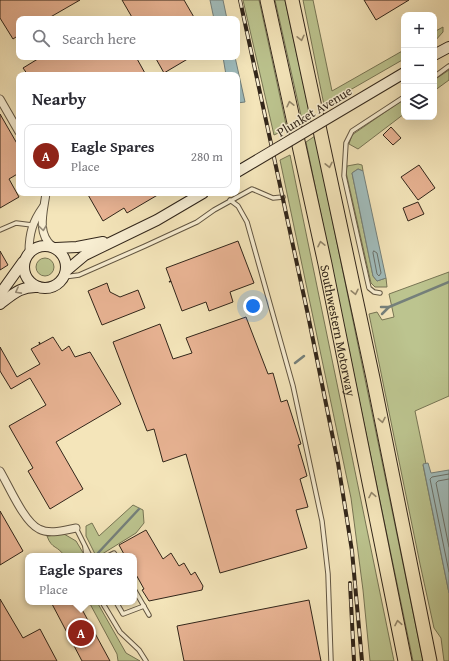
<!DOCTYPE html>
<meta charset="utf-8">
<style>
body{margin:0;font-family:"Gentium Book Plus",serif;background:#f7f7f7;color:#2b2b33}
.controls{position:absolute;right:12px;top:12px;display:grid;overflow:hidden;border-radius:8px;box-shadow:0 4px 16px #0002}
.controls button{width:36px;height:36px;display:grid;place-items:center;padding:0;border:0;border-bottom:1px solid #e1e1e2;background:#fff;color:#2b2b33;font:20px sans-serif}
.you{position:absolute;left:253px;top:306px;width:14px;height:14px;margin:-10px;border:3px solid #fff;border-radius:50%;background:#1a73e8;box-shadow:0 0 0 6px #1a73e833}
.badge{display:grid;place-items:center;width:26px;height:26px;border-radius:50%;background:#8f2418;color:#fff;font-size:13px;font-weight:700}
.pin{position:absolute;translate:-50% -50%;border:2px solid #fff;box-shadow:0 1px 4px #0006}
.popup{position:absolute;left:25px;top:553px;width:112px;height:52px;box-sizing:border-box;display:grid;place-content:center;border-radius:8px;background:#fff;filter:drop-shadow(0 1px 3px #0005);font-size:13px;white-space:nowrap;color:#7c7c81}
.popup b{font-size:15px;color:#2b2b33}
.popup::after{content:'';position:absolute;left:50%;top:100%;margin-left:-8px;border:8px solid transparent;border-top-color:#fff}
.list{margin:0;padding:0;list-style:none}
h2{display:flex;justify-content:space-between;align-items:center;height:52px;margin:0;padding:0 16px;font-size:17px}
h2 small{font-size:13px;font-weight:400;color:#7c7c81}
.list li{display:grid;grid-template-columns:26px 1fr auto;gap:12px;align-items:center;box-sizing:border-box;height:64px;margin:0 8px 8px;padding:0 8px;border:1px solid #e1e1e2;border-radius:8px}
.list b{display:block;font-size:15px;white-space:nowrap}
.list p{margin:0;font-size:13px;white-space:nowrap;color:#7c7c81}
.list em{font-size:13px;font-style:normal;color:#7c7c81}
.icon{flex:none;width:22px;height:22px;fill:none;stroke:currentColor;stroke-width:2;stroke-linecap:round;stroke-linejoin:round}
.map{position:relative;flex:none;width:449px;height:661px;overflow:hidden}
.search{position:absolute;background:#fff;box-shadow:0 4px 16px #0002;left:16px;top:16px;width:224px;height:44px;display:flex;align-items:center;gap:10px;box-sizing:border-box;padding:0 14px;border-radius:8px;color:#7c7c81;font-size:15px}
.panel{position:absolute;background:#fff;box-shadow:0 4px 16px #0002;left:16px;top:72px;width:224px;height:124px;border-radius:8px}
.map>svg:first-child{display:block}
.green{fill:#bcc48f;stroke:#777554}
.water{fill:#a1bcbb;stroke:#75807b}
.lines{fill:none;stroke-linecap:round;stroke-linejoin:round}
.shore{stroke:#6a716a;stroke-width:1}
.stream{stroke:#75807b;stroke-width:2.5}
.building{fill:#e8b393;stroke:#32261a}
.service-casing{stroke:#625642;stroke-width:5.5}
.minor-casing{stroke:#625642;stroke-width:9}
.secondary-casing{stroke:#32261a;stroke-width:12}
.motorway-casing{stroke:#32261a;stroke-width:15}
.path{stroke:#32261a;stroke-width:1.5;stroke-dasharray:3 2;stroke-linecap:butt}
.service{stroke:#f8eed2;stroke-width:3.5}
.minor{stroke:#f8eed2;stroke-width:7}
.secondary{stroke:#f8eed2;stroke-width:10}
.motorway{stroke:#f4e5ba;stroke-width:13}
.rail-casing{stroke:#32261a;stroke-width:4}
.rail{stroke:#f8eed2;stroke-width:2.5;stroke-dasharray:8;stroke-linecap:butt}
.secondary-bridge-casing{stroke:#32261a;stroke-width:12;stroke-linecap:butt}
.secondary-bridge{stroke:#f8eed2;stroke-width:10}
.oneway{stroke:#93866a}
.oneway2{stroke:#958a76}
.labels{text-anchor:middle;stroke-width:3;stroke-linejoin:round;paint-order:stroke}
.street-label{font-size:13px;fill:#32261a;stroke:#f8eed2}
</style>
<div class="map">
<svg width="449" height="661" viewBox="0 0 449 661">
<rect width="100%" height="100%" fill="#f4e5ba"/>
<filter id="stains"><feTurbulence type="fractalNoise" baseFrequency=".005" numOctaves="4"/><feColorMatrix values="0 0 0 0 .2 0 0 0 0 .09 0 0 0 0 .02 0 0 0 .5 -.17"/></filter>
<radialGradient id="worn" r=".72"><stop offset=".6" stop-color="#630" stop-opacity="0"/><stop offset="1" stop-color="#630" stop-opacity=".3"/></radialGradient>
<g class="green">
<path d="M243,0H259L261,9L287,129L274,135Z"/>
<path d="M275,0H285L310,115L302,120Z"/>
<path d="M303,0H313L332,91L404,50V59L324,105Z"/>
<path d="M443,27V32L434,42V32Z"/>
<path d="M449,70V80L434,91V80Z"/>
<path d="M404,99V114L358,149L349,144L352,135Z"/>
<path d="M315,136L423,661H413L306,142Z"/>
<path d="M290,155L394,661H370L363,590L351,498L280,160Z"/>
<path d="M358,164L362,165L363,171L358,169L352,173L373,276L377,281L386,278L387,287H375L371,283L346,172L347,166Z"/>
<circle cx="45" cy="267" r="9"/>
<path d="M449,272V396L415,411L426,464L423,465L449,593V661H444L441,638L434,628L420,564L369,314L377,312L382,320L394,317L389,294Z"/>
<path d="M133,505L143,510L144,523L136,533L99,556H96L86,536V526L92,523L99,536Z"/>
<path d="M64,534L76,541L85,556H64C58,545 52,550 47,536Z"/>
<path d="M89,602H97L126,653L140,661H118L117,654Z"/>
</g>
<g class="water">
<path d="M210,0H223L227,19H214Z"/>
<path d="M223,57H235L245,102L237,103V75H226Z"/>
<path d="M358,169L363,171L386,278L377,281L373,276L352,173Z"/>
<path d="M428,463L431,473L449,470V593L423,464Z"/>
</g>
<g class="lines">
<g class="shore">
<path d="M374,251L377,253L381,273L379,276L377,274L373,253Z"/>
<path d="M449,474L432,477L430,479L449,572"/>
<path d="M449,479L438,481L436,483L449,547"/>
</g>
<g class="stream">
<path d="M381,307H389L382,314"/>
<path d="M389,307L449,282"/>
<path d="M295,363L304,356"/>
<path d="M98,553L139,509"/>
</g>
</g>
<g class="building">
<path d="M0,0H80L47,19H19V35L13,39L0,18Z"/>
<path d="M122,0H184L195,19H133Z"/>
<path d="M364,0H409L376,20Z"/>
<path d="M41,57H136L146,75H28L23,68Z"/>
<path d="M155,57H191L164,73Z"/>
<path d="M0,114L19,147V173L9,179L19,197L0,208Z"/>
<path d="M391,127L401,138L393,145L383,135Z"/>
<path d="M419,165L435,188L418,200L401,177Z"/>
<path d="M87,193H161L127,213L124,208L103,221Z"/>
<path d="M418,202L424,214L408,221L403,208Z"/>
<path d="M238,241L254,283L230,292L233,302L209,311L206,302L182,311L166,268Z"/>
<path d="M0,251L8,265L0,270Z"/>
<path d="M107,283L110,292L120,297L138,290L145,308L102,325L88,291Z"/>
<path d="M246,317L268,374L273,373L281,402L287,400L301,444L298,445L307,476L300,479L308,507L296,510L307,548L220,573L186,454L163,462L154,429L147,431L113,342L160,324L173,359L192,353L186,338Z"/>
<path d="M53,337L62,351L69,346L75,357L90,352L121,404L56,442L83,489L50,509L28,471L33,468L9,426L46,405L30,378L11,389L0,371V347L17,377L40,364L31,349Z"/>
<path d="M0,511L23,551L0,565Z"/>
<path d="M146,530L163,559L171,553L179,566L184,563L191,575L195,572L203,586L202,590L149,601L142,590L144,589L134,571V556H125L119,545Z"/>
<path d="M0,599L23,638L40,629L57,661H0Z"/>
<path d="M309,600L321,661H184L177,626Z"/>
<path d="M56,602H78L110,661H82L52,604Z"/>
</g>
<g class="lines">
<g class="service-casing">
<g id="service">
<path d="M434,77L449,66"/>
<path d="M230,200L238,206L247,222L293,386L322,521L328,574L331,661"/>
<path d="M0,230L16,223L32,225"/>
<path d="M64,277L79,275L145,246L197,222L214,210L252,189L273,198L283,197"/>
<path d="M380,293L374,292L369,288L344,176L346,143L352,131L404,97"/>
<path d="M76,528L90,556"/>
<path d="M85,547L86,556"/>
<path d="M108,556L114,553L116,556"/>
<path d="M134,589L149,615"/>
<path d="M102,602L120,632L139,650L146,661"/>
<path d="M116,602L123,614L144,606"/>
</g>
</g>
<g class="minor-casing">
<g id="minor">
<path d="M0,99L19,132"/>
<path d="M46,193C44,210 36,233 52,246"/>
<path d="M29,252C29,233 33,221 43,207"/>
<path d="M0,471C9,486 24,522 39,529C50,535 65,530 76,528"/>
</g>
</g>
<g class="secondary-casing">
<g id="secondary">
<path d="M434,55L449,47"/>
<circle cx="45" cy="267" r="21"/>
<path d="M56,248L77,247L103,242"/>
<path d="M66,271L85,255L157,220L203,193"/>
<path d="M0,294L23,262"/>
<path d="M0,304C13,294 21,286 38,287"/>
</g>
</g>
<g class="motorway-casing">
<g id="motorway">
<path id="s1" d="M267,0L325,264L405,661"/>
<path d="M292,0L373,378L430,661"/>
</g>
</g>
<g class="path">
<path d="M169,282L171,281"/>
<path d="M39,342L40,344"/>
</g>
<use href="#service" class="service"/>
<use href="#minor" class="minor"/>
<use href="#secondary" class="secondary"/>
<use href="#motorway" class="motorway"/>
<g class="rail-casing">
<g id="rail">
<path d="M240,0L308,315L338,463L352,551L362,661"/>
<path d="M350,583L354,661"/>
</g>
</g>
<use href="#rail" class="rail"/>
<g class="secondary-bridge-casing">
<path id="secondary-bridge" d="M237,172L404,73"/>
</g>
<use href="#secondary-bridge" class="secondary-bridge"/>
</g>
<defs><path id="oneway-chevron" d="M-2-3.5L2.5 0L-2 3.5" fill="none" stroke-width="1.6" stroke-linecap="round" stroke-linejoin="round"/></defs>
<g class="oneway">
<use href="#oneway-chevron" transform="translate(301 38) rotate(77)"/>
<use href="#oneway-chevron" transform="translate(290 104) rotate(-103)"/>
<use href="#oneway-chevron" transform="translate(329 165) rotate(78)"/>
<use href="#oneway-chevron" transform="translate(321 244) rotate(-102)"/>
<use href="#oneway-chevron" transform="translate(355 292) rotate(78)"/>
<use href="#oneway-chevron" transform="translate(382 420) rotate(79)"/>
<use href="#oneway-chevron" transform="translate(372 495) rotate(-101)"/>
<use href="#oneway-chevron" transform="translate(398 623) rotate(-101)"/>
</g>
<g class="oneway2">
<use href="#oneway-chevron" transform="translate(43 228) rotate(83)"/>
<use href="#oneway-chevron" transform="translate(18 291) rotate(152)"/>
</g>
<g class="labels">
<g class="street-label">
<text transform="translate(314 111) rotate(-31)" y="5">Plunket Avenue</text>
<text dy="5" stroke="none"><textPath href="#s1" startOffset="338">Southwestern Motorway</textPath></text>
</g>
</g>
<rect width="100%" height="100%" filter="url(#stains)"/>
<rect width="100%" height="100%" fill="url(#worn)"/>
</svg>
<div class="controls">
<button>+</button>
<button>−</button>
<button><svg class="icon" aria-label="layers" viewBox="0 0 24 24"><path d="M12 4l9 5-9 5-9-5zM3 14l9 5 9-5"/></svg></button>
</div>
<div class="you"></div>
<div class="pin badge" style="left:81px;top:633px">A</div>
<div class="popup"><b>Eagle Spares</b>Place</div>
<div class="search"><svg class="icon" aria-label="search" viewBox="0 0 24 24"><circle cx="10" cy="10" r="6"/><path d="M15 15l6 6"/></svg>Search here</div>
<section class="panel">
<h2>Nearby<small></small></h2>
<ul class="list">
<li><span class="badge">A</span><div><b>Eagle Spares</b><p>Place</p></div><em>280 m</em></li>
</ul>
</section>
</div>
